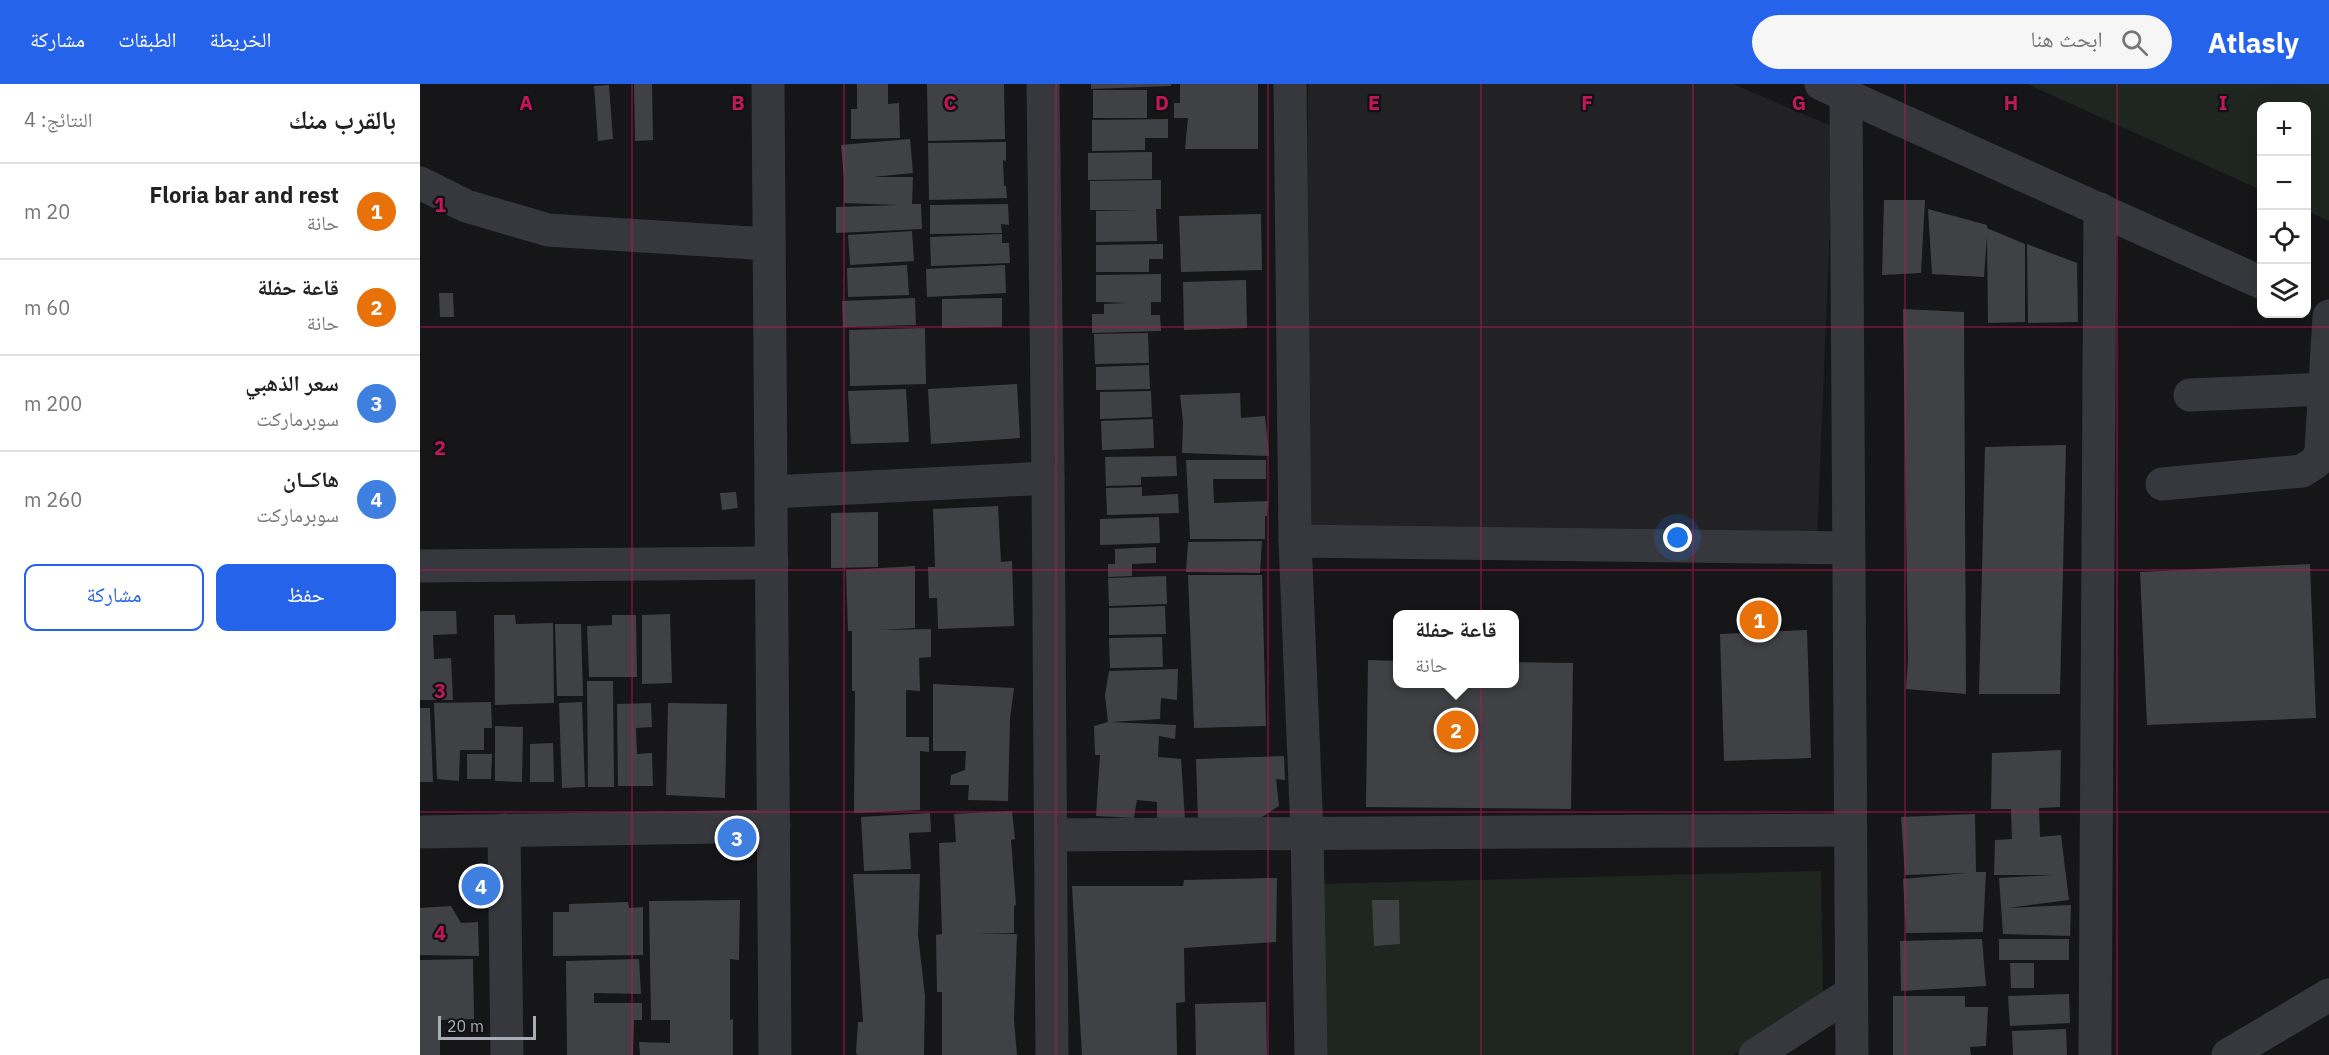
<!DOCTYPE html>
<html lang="ar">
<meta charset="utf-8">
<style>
body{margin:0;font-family:"IBM Plex Sans","Noto Naskh Arabic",sans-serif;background:#f6f6f6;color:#222;direction:rtl}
.controls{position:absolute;right:18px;top:18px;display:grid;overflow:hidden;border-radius:12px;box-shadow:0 6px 24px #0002}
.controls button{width:54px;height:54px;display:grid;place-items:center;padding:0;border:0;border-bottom:2px solid #e0e0e0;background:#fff;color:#222;font:30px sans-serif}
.scale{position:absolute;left:18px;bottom:15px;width:98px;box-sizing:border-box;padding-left:6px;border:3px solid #a8adb8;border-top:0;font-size:16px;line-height:21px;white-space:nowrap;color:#a8adb8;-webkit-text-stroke:4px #111113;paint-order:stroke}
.you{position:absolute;left:1258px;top:454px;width:21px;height:21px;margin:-15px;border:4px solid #fff;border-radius:50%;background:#1a73e8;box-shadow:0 0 0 9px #1a73e833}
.badge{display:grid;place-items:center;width:39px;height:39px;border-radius:50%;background:#2563eb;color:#fff;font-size:20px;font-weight:700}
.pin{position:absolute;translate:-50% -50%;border:3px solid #fff;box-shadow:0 2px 6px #0006}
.popup{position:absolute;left:973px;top:526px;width:126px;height:78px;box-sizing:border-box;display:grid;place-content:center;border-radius:12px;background:#fff;filter:drop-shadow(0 2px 4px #0005);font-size:20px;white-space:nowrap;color:#767676}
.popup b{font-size:22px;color:#222}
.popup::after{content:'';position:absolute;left:50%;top:100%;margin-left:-12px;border:12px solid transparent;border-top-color:#fff}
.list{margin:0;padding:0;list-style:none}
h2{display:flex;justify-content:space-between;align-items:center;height:78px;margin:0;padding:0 24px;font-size:26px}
h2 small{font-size:20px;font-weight:400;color:#767676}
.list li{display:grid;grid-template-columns:39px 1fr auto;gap:18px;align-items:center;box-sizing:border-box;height:96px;padding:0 24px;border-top:2px solid #e0e0e0}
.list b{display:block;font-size:22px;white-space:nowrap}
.list p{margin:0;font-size:20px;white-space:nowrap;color:#767676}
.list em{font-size:20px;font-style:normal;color:#767676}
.actions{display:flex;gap:12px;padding:18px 24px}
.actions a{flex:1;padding:14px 0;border:2px solid #2563eb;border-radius:12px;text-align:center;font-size:21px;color:#2563eb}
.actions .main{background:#2563eb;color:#fff}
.icon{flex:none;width:33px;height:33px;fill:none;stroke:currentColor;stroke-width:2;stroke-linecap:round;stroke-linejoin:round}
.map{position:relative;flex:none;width:1909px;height:971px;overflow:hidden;direction:ltr}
header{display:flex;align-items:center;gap:36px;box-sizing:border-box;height:84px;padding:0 30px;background:#2563eb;color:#fff}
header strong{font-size:28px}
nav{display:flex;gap:33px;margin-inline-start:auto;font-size:21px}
.search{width:420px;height:54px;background:#f6f6f6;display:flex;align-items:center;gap:15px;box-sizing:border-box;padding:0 21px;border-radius:33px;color:#767676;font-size:22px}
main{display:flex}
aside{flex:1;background:#fff}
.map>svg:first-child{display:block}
.built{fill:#222225}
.green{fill:#1e261f}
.building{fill:#404145}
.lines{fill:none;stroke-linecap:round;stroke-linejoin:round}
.minor{stroke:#37383d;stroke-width:33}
.grid{fill:none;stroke:#c2185b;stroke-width:1.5;stroke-opacity:0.55}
.grid-label{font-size:20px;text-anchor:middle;font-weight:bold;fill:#c2185b;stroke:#111113;stroke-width:4.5;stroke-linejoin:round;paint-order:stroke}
</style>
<header>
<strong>Atlasly</strong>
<div class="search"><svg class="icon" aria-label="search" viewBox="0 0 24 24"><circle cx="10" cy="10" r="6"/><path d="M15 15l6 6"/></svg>ابحث هنا</div>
<nav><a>الخريطة</a><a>الطبقات</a><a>مشاركة</a></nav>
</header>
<main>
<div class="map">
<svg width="1909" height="971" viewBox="0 0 1909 971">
<rect width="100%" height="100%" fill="#161618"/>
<path class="built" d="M888,0H1313L1414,43L1397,455L884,457Z"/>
<g class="green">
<path d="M1607,0H1909V137L1887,127L1886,22H1842L1841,106Z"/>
<path d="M1401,787L1403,914L1313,971H905L901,800Z"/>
</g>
<g class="building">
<path d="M214,0H232L233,56L215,57Z"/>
<path d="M437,0H468V20L479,19L480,54L431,55V25H437Z"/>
<path d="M507,0H584L585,55L508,57Z"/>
<path d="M671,0H751V2L671,5Z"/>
<path d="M760,0H838V65H765L768,34H754V19H760Z"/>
<path d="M189,1L193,55L178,57L174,2Z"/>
<rect x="673" y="6" width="54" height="28"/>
<path d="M748,35V54H725V66L672,67V36Z"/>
<path d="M490,55L493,89L453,93H493L492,120H501L502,145L416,149V123L478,121L424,119V95L421,61Z"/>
<path d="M586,58V77L583,76L584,102H586L587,114L509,116L508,59Z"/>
<path d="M732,68V95L668,96V69Z"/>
<path d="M741,96V125H736L737,157L676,158V127L722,126H670V97Z"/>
<path d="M1464,116H1505L1501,189L1462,191Z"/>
<path d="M588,120L589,141L581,140L582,149L510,150V121Z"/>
<path d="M1508,125L1567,141V144L1605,160V238L1568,239L1567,152L1564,193L1512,190Z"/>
<path d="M841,130L842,186L761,188L759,132Z"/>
<path d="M492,147L494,177L430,181L428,151Z"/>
<path d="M582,150V159H589L590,179L511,182L510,153Z"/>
<path d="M743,160V175H729V188H676V161Z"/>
<path d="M1607,160L1657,179L1658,238L1608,239Z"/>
<path d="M487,181L489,211L428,213L427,184Z"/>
<path d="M585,181L586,209L507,213L506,185Z"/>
<path d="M741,190V218H731V231H740L741,247L672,249V230H684V220L707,219L676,218V191Z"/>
<path d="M826,196L827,244L764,246L763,198Z"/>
<path d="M19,209H33L34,233H20Z"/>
<path d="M495,214L496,241L423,243L422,217Z"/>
<path d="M582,214V243L522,244V215Z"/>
<path d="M1483,225L1544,228L1546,610L1486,605L1488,576Z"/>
<path d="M505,244L506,300L430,302L429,246Z"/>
<path d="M728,249L729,279L675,280L674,250Z"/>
<path d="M729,281L730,305L676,306V283Z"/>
<path d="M597,300L600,354L511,360L508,305Z"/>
<path d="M486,305L489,358L431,360L428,307Z"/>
<path d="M731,307L732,333L680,335V308Z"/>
<path d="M820,309L821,334L845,332L849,372L762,369L763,338L760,311Z"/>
<path d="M733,335L734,364L682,366L681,337Z"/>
<path d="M1646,361L1640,610H1559L1565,363Z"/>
<path d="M756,372L757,392L721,393V401L686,402L685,373Z"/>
<path d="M766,376H846V395H793L794,419L848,417L847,432H845V455H770Z"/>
<path d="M722,403V412L758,410L759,429L687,431L686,404Z"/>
<path d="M316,408L318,424L302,426L300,409Z"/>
<path d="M578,422L581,478L592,477L594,542L518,545L517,514H509L508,483H515L513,425Z"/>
<path d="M458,428V483L411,484V429Z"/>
<path d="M739,433L740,459L680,461V435Z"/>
<path d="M842,457L840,489L766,488L768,458Z"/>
<path d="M736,463V479L712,480V492L688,493V480H695V465Z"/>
<path d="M1890,480L1896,634L1727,641L1720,488Z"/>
<path d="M495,482V544L459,546L511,545V573L499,574L500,607L486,606V653H509V668L500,667V726L434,729L435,607H432V547H428L426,486Z"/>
<path d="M768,491H842L846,642L774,644Z"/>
<path d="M746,492L747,520L689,522L688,494Z"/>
<path d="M745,522L746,550L689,551V524Z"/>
<path d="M0,527H36L37,550L13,551L14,575L31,574L33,616H0Z"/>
<path d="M250,530L252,599L222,600V531Z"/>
<path d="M74,531H95L96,540L133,539L134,619L75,621Z"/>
<path d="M192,531H216L217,593H169L167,542L192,541Z"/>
<path d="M135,540H161L163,612H137Z"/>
<path d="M1387,546L1391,674L1304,677L1300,550Z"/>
<path d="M742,553L743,583L690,584L689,554Z"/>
<path d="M948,576L978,577V600H1095V578L1153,579L1151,725L946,723Z"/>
<path d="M758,585L757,616L741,614L740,635L690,638L756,641L755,655L739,652L738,673L761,675L765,736L737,737V718L717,716L714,734L676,732L680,671H675L674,642L688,638L685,611L689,587Z"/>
<path d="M167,597H193L194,703H168Z"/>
<path d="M513,600L594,604L590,635L588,717L548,716L549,701H530L531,691L545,686L546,667H513Z"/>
<path d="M71,618L72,644H64V666H40L39,697L17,695L14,619Z"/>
<path d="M162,618L165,703L142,704L139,619Z"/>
<path d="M231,619L232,643L216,644L217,670L232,669L233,702H198L197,620Z"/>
<path d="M248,619L307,620L305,714L246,711Z"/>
<path d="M0,624H10L13,698H0Z"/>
<path d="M75,642L103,643L102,698L75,697Z"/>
<path d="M133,659L134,698H110V660Z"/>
<path d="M1641,666L1640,723L1619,724L1620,753L1641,751L1649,816L1587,824L1651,821L1650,852L1583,850L1579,794L1632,791H1574L1575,756L1592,755L1591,725H1571L1572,669Z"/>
<path d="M47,670H72L71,695H47Z"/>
<path d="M864,672L865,696L856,695L859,722L839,735L778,737L776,675Z"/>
<path d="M592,727L595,755L591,756L596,821L594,822V849L557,850H597L594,936L597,971H522V908H517L516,851L522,850L519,759L536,758L534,730Z"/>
<path d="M510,729L511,748L489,749L491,785L444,787L441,733Z"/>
<path d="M1555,730L1556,788H1566L1563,848L1486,849L1483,795L1546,789L1485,791L1481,733Z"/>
<path d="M433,790H500L498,851L505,912L504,971H438L436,969L438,938H443Z"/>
<path d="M857,794L856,858L764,864L765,918L756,919L757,971H662L652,802H763L764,796Z"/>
<path d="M320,816L319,876L310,875V936L313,935V971H220L219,958L250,959V936H231L229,817Z"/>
<path d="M952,816H979L980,860L954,862Z"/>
<path d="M208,818L209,824L223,823V871L133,872V828H149V820Z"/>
<path d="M31,822L41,839L58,838L59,872L0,871V824Z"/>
<path d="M1562,855L1566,902L1481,907L1480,857Z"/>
<rect x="1579" y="855" width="70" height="21"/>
<path d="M53,875L54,935L20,936V971H0V876Z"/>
<path d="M219,875L221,910L174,909V919H222V936H214L213,971H147L146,877Z"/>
<path d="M1590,879H1614V904H1591Z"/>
<path d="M1649,910L1650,939L1590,942L1588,912Z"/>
<path d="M1473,912H1545V923H1568L1566,962L1550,963L1551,971H1473Z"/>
<path d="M846,918L847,971H776L775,920Z"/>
<path d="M1646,945L1647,971H1593L1592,947Z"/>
</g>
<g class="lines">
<g class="minor">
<path d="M348,0L355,971"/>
<path d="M623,0L628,394L632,971"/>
<path d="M870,0L875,457L887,748L891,971"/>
<path d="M1401,0L1842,199"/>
<path d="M1426,11L1432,971"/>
<path d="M0,99L46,122L128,146L349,160"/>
<path d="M1770,311L1905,305"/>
<path d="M1742,400L1882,387L1896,378L1901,367L1909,232"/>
<path d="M352,408L628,394"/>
<path d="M875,457L1428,464"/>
<path d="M0,482L352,479"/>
<path d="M84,746L87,971"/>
<path d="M0,748L354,742"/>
<path d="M631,751L1430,746"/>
<path d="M1335,971L1431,909"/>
<path d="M1675,971L1680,125"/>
<path d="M1808,971L1909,911"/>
</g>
</g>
<path class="grid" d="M212,0V971M424,0V971M636,0V971M848,0V971M1061,0V971M1273,0V971M1485,0V971M1697,0V971M0,243H1909M0,486H1909M0,728H1909"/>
<g class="grid-label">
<text x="106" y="26">A</text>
<text x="318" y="26">B</text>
<text x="530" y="26">C</text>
<text x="742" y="26">D</text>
<text x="954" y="26">E</text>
<text x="1167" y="26">F</text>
<text x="1379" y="26">G</text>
<text x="1591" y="26">H</text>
<text x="1803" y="26">I</text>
<text x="20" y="128">1</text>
<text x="20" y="371">2</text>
<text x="20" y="614">3</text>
<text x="20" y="856">4</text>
</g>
</svg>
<div class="controls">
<button>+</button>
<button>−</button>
<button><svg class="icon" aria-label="locate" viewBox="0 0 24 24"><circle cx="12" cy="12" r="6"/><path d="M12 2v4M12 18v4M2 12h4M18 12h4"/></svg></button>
<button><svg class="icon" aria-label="layers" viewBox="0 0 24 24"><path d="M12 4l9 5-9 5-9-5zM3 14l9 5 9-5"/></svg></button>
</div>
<div class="scale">20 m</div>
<div class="you"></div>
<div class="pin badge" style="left:1339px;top:536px;background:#e8710a">1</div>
<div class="pin badge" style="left:1036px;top:646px;background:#e8710a">2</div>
<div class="popup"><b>قاعة حفلة</b>حانة</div>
<div class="pin badge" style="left:317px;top:754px;background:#3f7fe0">3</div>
<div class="pin badge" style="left:61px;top:802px;background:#3f7fe0">4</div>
</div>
<aside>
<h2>بالقرب منك<small>النتائج: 4</small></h2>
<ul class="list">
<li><span class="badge" style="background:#e8710a">1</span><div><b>Floria bar and rest</b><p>حانة</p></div><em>20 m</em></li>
<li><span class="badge" style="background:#e8710a">2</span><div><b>قاعة حفلة</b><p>حانة</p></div><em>60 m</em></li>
<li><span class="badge" style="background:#3f7fe0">3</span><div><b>سعر الذهبي</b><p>سوبرماركت</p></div><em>200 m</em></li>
<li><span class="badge" style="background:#3f7fe0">4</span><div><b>هاكــان</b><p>سوبرماركت</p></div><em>260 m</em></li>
</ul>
<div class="actions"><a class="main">حفظ</a><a>مشاركة</a></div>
</aside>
</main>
